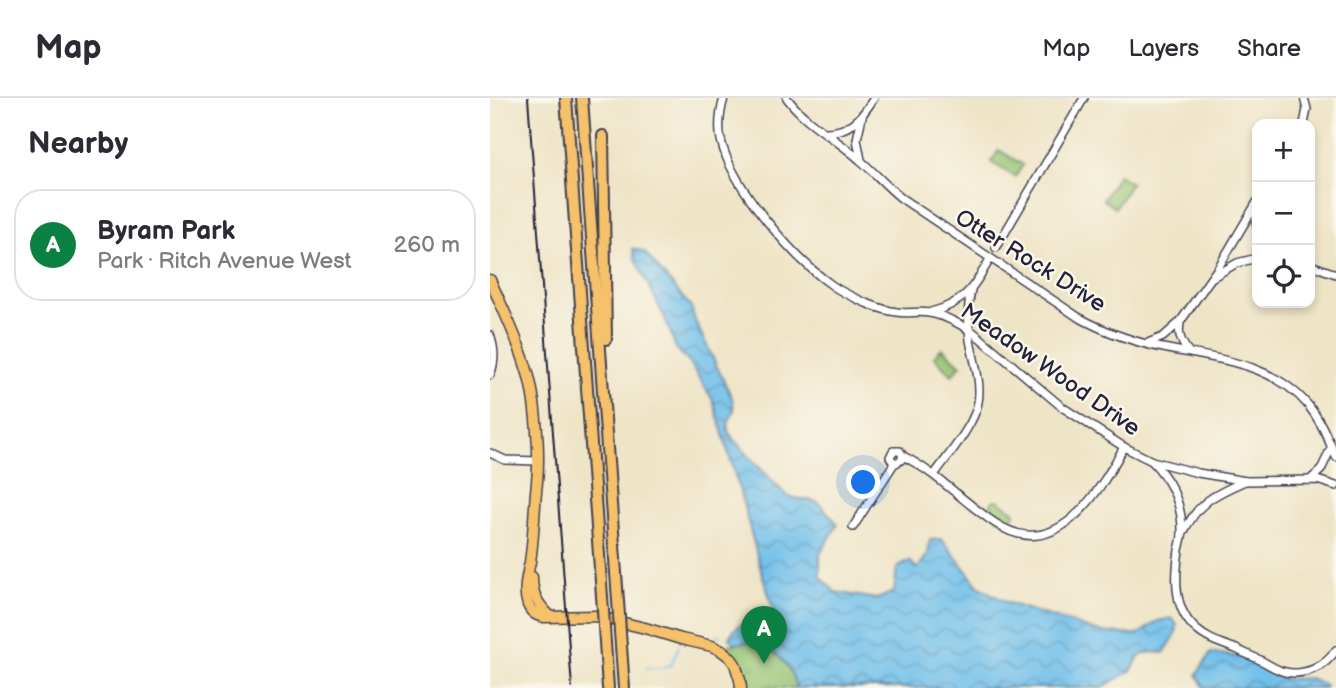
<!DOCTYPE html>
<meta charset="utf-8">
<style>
body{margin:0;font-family:"Balsamiq Sans",sans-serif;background:#f2f2f3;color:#2b2b33}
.controls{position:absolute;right:21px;top:21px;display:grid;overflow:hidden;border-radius:14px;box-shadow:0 4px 10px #0003}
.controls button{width:63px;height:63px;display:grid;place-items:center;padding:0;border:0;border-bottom:2px solid #e1e1e2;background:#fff;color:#2b2b33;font:35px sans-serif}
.you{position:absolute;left:374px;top:385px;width:24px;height:24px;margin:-18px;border:5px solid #fff;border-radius:50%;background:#1a73e8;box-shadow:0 0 0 10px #1a73e833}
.badge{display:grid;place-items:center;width:46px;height:46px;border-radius:50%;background:#0b8043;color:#fff;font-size:23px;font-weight:700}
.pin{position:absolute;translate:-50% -58px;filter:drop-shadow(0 2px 4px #0008)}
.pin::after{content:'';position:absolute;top:37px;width:24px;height:21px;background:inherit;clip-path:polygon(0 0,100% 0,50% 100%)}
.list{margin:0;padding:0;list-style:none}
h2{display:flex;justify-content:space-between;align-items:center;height:91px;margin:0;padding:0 28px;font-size:30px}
h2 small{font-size:23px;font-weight:400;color:#7c7c81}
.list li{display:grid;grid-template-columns:46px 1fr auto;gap:21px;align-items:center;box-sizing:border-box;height:112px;margin:0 14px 14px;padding:0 14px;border:2px solid #e1e1e2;border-radius:28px}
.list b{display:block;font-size:26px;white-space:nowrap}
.list p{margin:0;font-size:23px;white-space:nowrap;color:#7c7c81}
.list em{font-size:23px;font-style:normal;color:#7c7c81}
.icon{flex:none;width:38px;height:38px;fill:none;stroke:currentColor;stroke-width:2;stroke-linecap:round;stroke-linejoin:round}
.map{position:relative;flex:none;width:846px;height:590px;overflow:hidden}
header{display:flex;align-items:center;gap:42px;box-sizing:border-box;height:98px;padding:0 35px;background:#fff;border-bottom:2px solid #e1e1e2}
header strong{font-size:33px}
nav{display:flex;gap:38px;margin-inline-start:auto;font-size:24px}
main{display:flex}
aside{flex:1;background:#fff}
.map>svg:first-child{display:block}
.grass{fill:#97c574;stroke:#5c7458;stroke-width:2}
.park{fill:url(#park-tufts);stroke:#5c7458;stroke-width:2}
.water{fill:url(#water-waves);stroke:#497092;stroke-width:2}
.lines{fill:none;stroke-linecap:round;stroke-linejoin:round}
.stream{stroke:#70bfea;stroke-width:2}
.minor-casing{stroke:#413f50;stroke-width:10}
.major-casing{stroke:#413f50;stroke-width:13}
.highway-casing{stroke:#413f50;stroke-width:14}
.minor{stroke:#fff;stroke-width:7}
.major{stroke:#f5c16b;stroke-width:10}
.highway{stroke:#f5c16b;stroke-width:10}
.rail{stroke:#22223b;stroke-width:2}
.highway-bridge-casing{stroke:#413f50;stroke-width:14;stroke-linecap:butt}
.highway-bridge{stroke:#f5c16b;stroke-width:10}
.labels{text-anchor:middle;stroke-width:5;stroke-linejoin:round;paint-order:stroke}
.street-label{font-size:23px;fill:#22223b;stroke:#fbf7ec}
</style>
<header>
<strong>Map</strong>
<nav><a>Map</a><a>Layers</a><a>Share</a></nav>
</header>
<main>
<aside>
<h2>Nearby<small></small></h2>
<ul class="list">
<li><span class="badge">A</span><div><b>Byram Park</b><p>Park · Ritch Avenue West</p></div><em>260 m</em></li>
</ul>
</aside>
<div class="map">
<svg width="846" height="590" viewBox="0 0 846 590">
<defs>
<pattern id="park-tufts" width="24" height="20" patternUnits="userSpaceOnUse" patternTransform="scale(1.75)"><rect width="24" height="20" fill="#97c574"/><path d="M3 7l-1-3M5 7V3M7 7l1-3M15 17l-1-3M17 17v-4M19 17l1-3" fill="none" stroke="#82a965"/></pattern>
<pattern id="water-waves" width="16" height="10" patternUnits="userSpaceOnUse" patternTransform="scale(1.75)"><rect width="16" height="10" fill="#70bfea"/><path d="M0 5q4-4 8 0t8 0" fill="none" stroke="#5c9bbf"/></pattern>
</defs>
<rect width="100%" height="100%" fill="#fbf7ec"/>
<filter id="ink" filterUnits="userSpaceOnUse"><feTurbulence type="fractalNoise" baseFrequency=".0143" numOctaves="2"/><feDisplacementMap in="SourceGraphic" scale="14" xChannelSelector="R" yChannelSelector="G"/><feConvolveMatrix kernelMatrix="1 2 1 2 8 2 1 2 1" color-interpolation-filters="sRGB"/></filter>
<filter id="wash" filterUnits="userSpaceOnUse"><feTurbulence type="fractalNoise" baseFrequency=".00686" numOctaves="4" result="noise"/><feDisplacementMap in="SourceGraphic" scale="28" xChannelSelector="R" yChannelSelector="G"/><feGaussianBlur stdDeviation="1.57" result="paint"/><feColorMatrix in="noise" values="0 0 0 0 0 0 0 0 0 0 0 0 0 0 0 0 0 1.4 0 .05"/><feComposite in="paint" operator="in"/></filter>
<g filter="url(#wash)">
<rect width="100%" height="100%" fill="#eee4c6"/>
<g class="grass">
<path d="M509,52L533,67L525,79L501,64Z"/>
<path d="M628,77L641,85L625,110L613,102Z"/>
<path d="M452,250L471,267L462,277L444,259Z"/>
<path d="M504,402H507L524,413L525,416L519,424L516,425L499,413L498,410Z"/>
</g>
<path class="park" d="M267,542C286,554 302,567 306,590H255C256,568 250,562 234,548Z"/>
<g class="water">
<path d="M143,151L154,154L201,209L205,223L242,300L244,312L238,326V333L244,342L265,365L298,399L328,404L348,426L330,456V478L345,494L387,501L404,494L407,470L420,463L427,471L438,456L440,442L452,441L488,488L518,505L610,534L647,537L668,523L682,520L687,527L686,536L674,555L660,554L652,557L648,560L642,572L611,590H306C302,567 286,554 267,542L246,546L239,540C247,522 268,521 284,513L271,472L250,394L223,302L199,264L186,250L175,220L145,161Z"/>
<path d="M721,555L750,559L794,581L821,580L835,587V590H714L707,576Z"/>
</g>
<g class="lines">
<g class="stream">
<path d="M226,537L230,538"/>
<path d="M157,570H173L181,567L189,548"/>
</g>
</g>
</g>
<g filter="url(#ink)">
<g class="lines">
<g class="minor-casing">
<g id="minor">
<path d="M234,0C230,14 228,28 231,42C241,88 304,161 343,188C353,195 365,200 376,205C386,209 397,213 407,214C417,216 428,213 439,215C454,217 470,226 483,234L572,309L634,349L662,363L708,375L756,383L827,382L846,388"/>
<path d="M297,0C316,26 346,40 370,62C384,74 396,88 411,100L588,219C617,235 650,246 683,252C732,261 784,267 818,307C831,323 838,341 846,359"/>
<path d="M814,26L817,11L814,0"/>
<path d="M336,34C361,34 372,19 384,0"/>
<path d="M371,62L367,41L372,19"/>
<path d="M765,112L767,128"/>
<path d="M506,150L594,0"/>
<path d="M820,167L846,176"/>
<path d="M723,179L747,165L767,160"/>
<path d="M441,214C474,206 484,189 500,161"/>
<path d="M690,225C688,237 691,244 698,253"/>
<path d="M0,237C5,251 6,263 0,277"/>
<path d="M658,245L673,239L690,224L728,170L767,104"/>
<path d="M0,355L15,362L48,363"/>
<path d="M413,358L411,362L406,365L403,364L400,359L403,353H410L413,358C447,375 473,404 505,425C566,466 608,396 634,349"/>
<path d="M662,363C682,384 693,407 692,436C692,442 690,447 689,452C685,480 683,512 707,532C718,542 733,546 746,551C754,555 762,558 770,562C778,566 786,572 795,574C815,578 835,569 846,552"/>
<path d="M444,377C457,359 479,333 486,312C494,289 484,265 480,242C478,225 477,209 481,192"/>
<path d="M820,382L831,372L841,350"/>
<path d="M363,429L405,364"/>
<path d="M692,437C708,404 723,397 755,383"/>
</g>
</g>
<g class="major-casing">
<g id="major">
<path d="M0,182C13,211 28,241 37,272C46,300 50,354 47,384C44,410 44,438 40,464C37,478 33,493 38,507C41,514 47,518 54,519L105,518L155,530L191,541L222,548L232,553L240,559L245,566L250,582L251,590"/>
<path d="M42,479C42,497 48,507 61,519"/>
</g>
</g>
<g class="highway-casing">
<g id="highway">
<path d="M76,0L113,512"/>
<path d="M92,0L129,517"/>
<path d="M113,38L116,241"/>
<path d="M114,529L118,590"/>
<path d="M130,534L134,590"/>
</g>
</g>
<use href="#minor" class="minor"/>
<use href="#major" class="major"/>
<use href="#highway" class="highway"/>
<path class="rail" d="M38,0L82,590"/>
<g class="highway-bridge-casing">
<g id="highway-bridge">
<path d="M113,512L114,529"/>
<path d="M129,517L130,534"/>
</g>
</g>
<use href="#highway-bridge" class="highway-bridge"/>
</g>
</g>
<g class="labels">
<g class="street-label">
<text transform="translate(541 162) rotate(32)" y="8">Otter Rock Drive</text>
<text transform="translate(561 271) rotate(35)" y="8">Meadow Wood Drive</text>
</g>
</g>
</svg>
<div class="controls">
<button>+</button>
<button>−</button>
<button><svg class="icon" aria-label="locate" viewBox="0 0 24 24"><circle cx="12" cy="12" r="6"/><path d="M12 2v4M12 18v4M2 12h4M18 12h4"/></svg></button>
</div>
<div class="you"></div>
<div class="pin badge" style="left:274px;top:566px">A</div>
</div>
</main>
